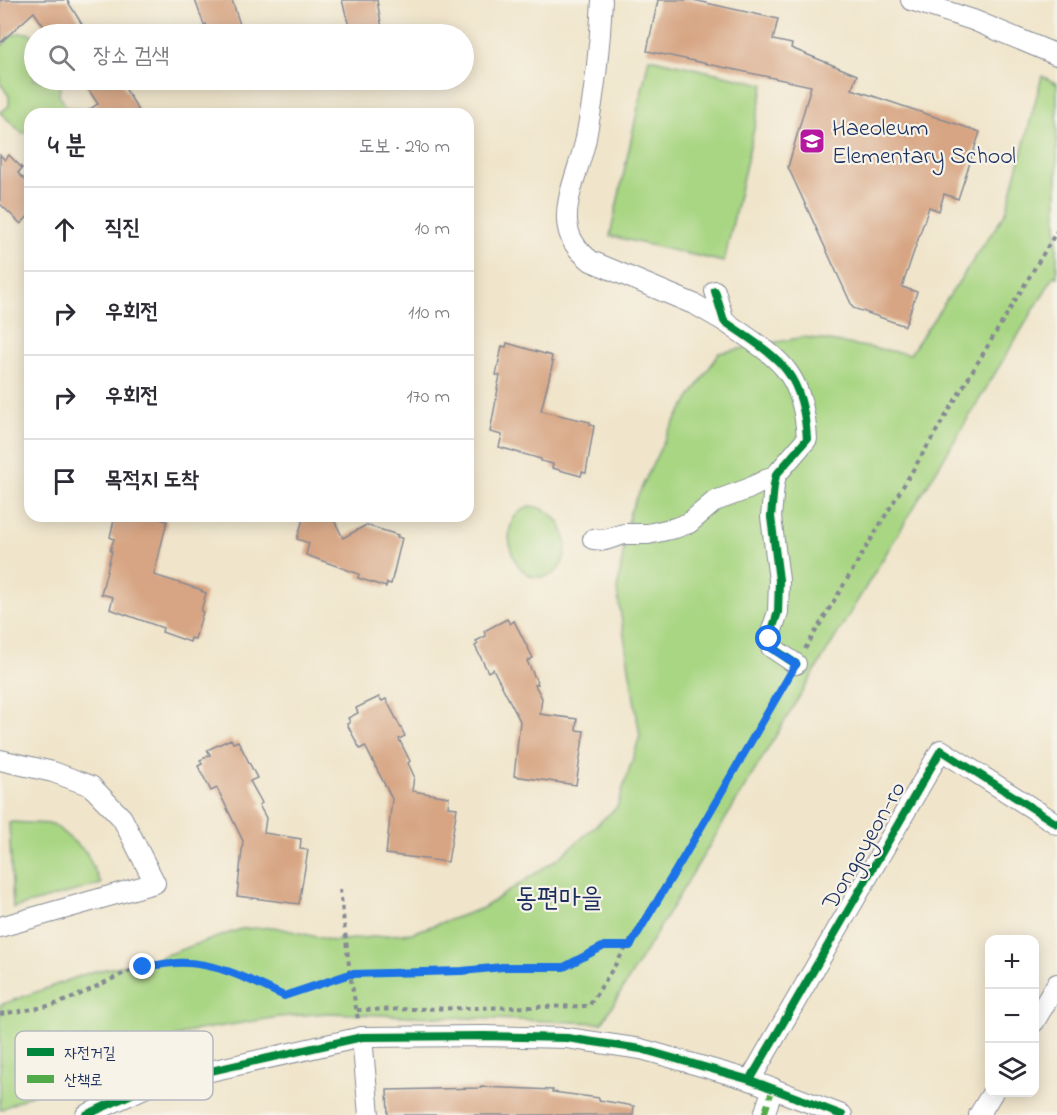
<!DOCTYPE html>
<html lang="ko">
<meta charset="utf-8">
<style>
body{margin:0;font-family:"Indie Flower","Poor Story",sans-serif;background:#f2f2f3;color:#2b2b33}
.controls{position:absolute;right:18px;bottom:18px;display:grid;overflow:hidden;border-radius:12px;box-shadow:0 3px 15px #0003}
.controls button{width:54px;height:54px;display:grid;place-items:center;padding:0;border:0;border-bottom:2px solid #e1e1e2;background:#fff;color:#2b2b33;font:30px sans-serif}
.stop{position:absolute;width:18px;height:18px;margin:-14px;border:4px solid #1a73e8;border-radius:50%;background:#fff}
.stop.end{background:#1a73e8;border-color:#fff;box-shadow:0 2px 6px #0008}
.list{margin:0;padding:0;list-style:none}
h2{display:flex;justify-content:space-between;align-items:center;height:78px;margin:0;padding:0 24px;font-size:26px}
h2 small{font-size:20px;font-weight:400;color:#7c7c81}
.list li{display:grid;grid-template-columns:39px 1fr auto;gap:18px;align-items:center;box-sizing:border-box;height:84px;padding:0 24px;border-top:2px solid #e1e1e2}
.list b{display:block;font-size:22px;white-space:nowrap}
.list em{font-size:20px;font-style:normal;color:#7c7c81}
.icon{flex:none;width:33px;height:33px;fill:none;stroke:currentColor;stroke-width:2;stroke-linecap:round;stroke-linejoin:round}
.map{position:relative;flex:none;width:1057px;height:1115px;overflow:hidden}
.search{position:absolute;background:#fff;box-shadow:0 3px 15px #0003;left:24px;top:24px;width:450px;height:66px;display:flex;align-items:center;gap:15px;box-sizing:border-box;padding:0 21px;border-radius:33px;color:#7c7c81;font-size:22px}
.panel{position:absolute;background:#fff;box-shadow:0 3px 15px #0003;left:24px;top:108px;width:450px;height:414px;border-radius:18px}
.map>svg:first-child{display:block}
.green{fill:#a9d683;stroke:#628270;stroke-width:1.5}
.building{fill:#d7a583}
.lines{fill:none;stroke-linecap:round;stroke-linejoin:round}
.minor-casing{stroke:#868a94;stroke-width:22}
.path{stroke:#868a94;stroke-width:4;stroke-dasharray:4.5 4.5;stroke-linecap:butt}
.minor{stroke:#fff;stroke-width:20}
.quiet{stroke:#52ab49;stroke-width:6;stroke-dasharray:12 6;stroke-linecap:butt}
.cycleway-casing{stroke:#f7f3e8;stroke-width:11}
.cycleway{stroke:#00873e;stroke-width:8}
.route{stroke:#1a73e8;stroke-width:8}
.labels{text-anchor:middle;stroke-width:4.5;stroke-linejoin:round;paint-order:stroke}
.poi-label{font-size:24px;fill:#1b2f5e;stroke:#f7f3e8;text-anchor:start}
.street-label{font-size:24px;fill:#1b2f5e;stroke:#f7f3e8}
.quarter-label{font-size:27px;fill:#1b2f5e;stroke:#f7f3e8}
.key{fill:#f7f3e8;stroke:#b5b8bf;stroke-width:1.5}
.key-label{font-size:16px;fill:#1b2f5e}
</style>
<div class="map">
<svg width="1057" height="1115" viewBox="0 0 1057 1115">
<rect width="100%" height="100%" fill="#f7f3e8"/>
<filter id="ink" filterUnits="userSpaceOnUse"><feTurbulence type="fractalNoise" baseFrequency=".0167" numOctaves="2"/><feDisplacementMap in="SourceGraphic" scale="12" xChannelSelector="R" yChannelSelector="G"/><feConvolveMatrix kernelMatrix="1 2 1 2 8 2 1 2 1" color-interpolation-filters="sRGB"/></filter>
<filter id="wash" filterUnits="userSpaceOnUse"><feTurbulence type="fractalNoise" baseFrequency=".008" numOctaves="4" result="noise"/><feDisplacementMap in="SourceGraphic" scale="24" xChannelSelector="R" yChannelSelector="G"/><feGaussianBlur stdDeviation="1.35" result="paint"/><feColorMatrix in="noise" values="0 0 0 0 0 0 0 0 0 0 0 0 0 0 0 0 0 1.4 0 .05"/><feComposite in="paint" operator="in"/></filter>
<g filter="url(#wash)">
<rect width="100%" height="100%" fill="#f0e5cb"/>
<g class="green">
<path d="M19,33H29L34,36V80H59L61,83L59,94L66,107L78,109L81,114H30V132L22,133L0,112L9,106V96L0,83V48L10,36Z"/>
<path d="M649,58L764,84L724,262L610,236Z"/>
<path d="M1042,76L1057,84V277L1054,276L602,1023L327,1013L279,1017L192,1031L62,1080L0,1110V1005L91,972L154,959L241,929L274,927L334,941L412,933L483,908L559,858L617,807L640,736L617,591L630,512L669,430L719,353L804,337L910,354L1006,212Z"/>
<path d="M529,506C574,508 576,573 544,577C517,581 503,543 512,522C515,514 522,510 529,506Z"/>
<path d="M9,822L53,824L86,852L101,884L13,908Z"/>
</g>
<g id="blocks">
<g class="building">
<path d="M0,0H67L88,34H49L34,12L0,43Z"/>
<path d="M195,0H232L243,34H210L206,24L204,25Z"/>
<path d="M342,0H377L383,34H351Z"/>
<path d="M658,0H693L778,19L773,40L792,44L791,48L857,75L852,89L980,132L958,199L944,194L939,211L929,207L902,287L917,292L905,326L853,308L788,167L811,86L647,51Z"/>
<path d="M82,80H120L141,114H82L98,104Z"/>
<path d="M0,155L5,160L9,155L22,168L18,173L30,185V214L21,224L0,204Z"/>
<path d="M507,343L552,356L551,361L553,362L541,411L590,422V425L594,426L586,473L582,472L581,476L552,468L553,464L541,461V459L499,447L502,435L490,432L498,389H497L500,376L496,375L502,346L506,347Z"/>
<path d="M115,516H149L167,521L154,575L202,590L201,591L206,593L201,611L203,612L195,639L191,638L190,642L162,632L163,628L110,609L113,597L101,594L112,551H110L114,539L110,537Z"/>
<path d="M304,516H332L343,538L366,525L398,535L397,537L402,538L391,584L387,583L386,587L358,578L359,574L306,555L309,543L297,539Z"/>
<path d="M507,619L510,624L514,621L533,658L527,661L538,684L535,685L542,698L540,714L577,719L576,730L584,731L576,785L514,776L520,721L493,669L488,672L475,646L478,644L476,641L486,636L484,631Z"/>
<path d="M379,697L382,701L386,699L405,736L399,739L410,761L408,763L414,776L412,791L449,797L448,807L457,808L448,862L386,854L392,799L365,746L360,749L347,724L350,722L348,718L358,713L356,708Z"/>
<path d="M231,739L233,743L238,741L257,778L250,781L262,803L259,805L266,818L264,833L301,839L300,849L308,850L299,904L237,896L243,841L217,788L211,791L198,766L202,764L200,760L210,755L207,750Z"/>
<path d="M481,1087L553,1090L552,1092L599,1098V1100L634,1106L633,1115H388L387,1090L481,1088Z"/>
</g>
</g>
</g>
<g filter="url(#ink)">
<use href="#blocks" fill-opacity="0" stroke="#868a94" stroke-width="1.5"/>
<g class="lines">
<g class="minor-casing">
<g id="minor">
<path d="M602,0C600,47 595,92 586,138C581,165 562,202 568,228C571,243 580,252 591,261L696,305L724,321"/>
<path d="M911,0L973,20L1057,55"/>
<path d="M715,291L724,321C777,358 803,368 807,439L776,475L774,485L771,517L779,580L778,612L769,639L771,647L796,664"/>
<path d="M593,539L605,540L624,534H648L675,528L689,523L715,501L748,489L776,475"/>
<path d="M0,760L53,772L91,786L122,818L155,883L0,927"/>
<path d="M1034,1022L1057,984"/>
<path d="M362,1037L369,1115"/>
<path d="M750,1080L941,750L1057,824"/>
<path d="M86,1115L153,1084L362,1037L484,1036L567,1038L641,1049L750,1080L842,1115"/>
<path d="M764,1115L773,1088"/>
<path d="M979,1115L993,1092"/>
</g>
</g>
<g class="path">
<path d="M805,649L1057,231"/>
<path d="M340,889L350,974L358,1019"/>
<path d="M357,1010L589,1006L682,860L787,678"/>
<path d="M0,1014C19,1011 40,1009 59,1003C88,993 114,975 143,967C193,954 240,975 284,996L350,974L462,971L503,967H564L604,946H629"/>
</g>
<use href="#minor" class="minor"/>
<path class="quiet" d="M764,1115L773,1088"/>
<g class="cycleway-casing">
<g id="cycleway">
<path d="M715,291L724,321C777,358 803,368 807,439L776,475L774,485L771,517L779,580L778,612L769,639L771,647L796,664"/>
<path d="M750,1080L941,750L1057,824"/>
<path d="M86,1115L153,1084L362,1037L484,1036L567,1038L641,1049L750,1080L842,1115"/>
</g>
</g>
<use href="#cycleway" class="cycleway"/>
</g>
</g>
<g class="lines" filter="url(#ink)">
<path class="route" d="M143,967C154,966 165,963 176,963C214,961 251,980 284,996L350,974L462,971L503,967H564L604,946H630L682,860L796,664L771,648L769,639"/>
</g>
<defs>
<g id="school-square" transform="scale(1.35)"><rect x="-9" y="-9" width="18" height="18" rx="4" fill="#b5179e" stroke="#f7f3e8"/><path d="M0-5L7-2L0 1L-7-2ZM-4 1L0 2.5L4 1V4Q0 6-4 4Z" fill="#fff"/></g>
</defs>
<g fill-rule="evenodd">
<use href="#school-square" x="812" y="141"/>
</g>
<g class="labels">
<g class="poi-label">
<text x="832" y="135">Haeoleum<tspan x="832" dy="28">Elementary School</tspan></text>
</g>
<g class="street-label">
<text transform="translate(863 845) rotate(-60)" y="8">Dongpyeon-ro</text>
</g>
<g class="quarter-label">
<text x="559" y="906">동편마을</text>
</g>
</g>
<rect x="15" y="1031" width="198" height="69" rx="9" class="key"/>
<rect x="27" y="1048" width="27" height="8" fill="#00873e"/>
<rect x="27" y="1075" width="27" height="8" fill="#52ab49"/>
<g class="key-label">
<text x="64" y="1058">자전거길</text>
<text x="64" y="1085">산책로</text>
</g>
</svg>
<div class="controls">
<button>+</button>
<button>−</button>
<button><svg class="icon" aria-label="layers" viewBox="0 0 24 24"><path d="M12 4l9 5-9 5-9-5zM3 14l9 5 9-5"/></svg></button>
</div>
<div class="stop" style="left:769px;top:639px"></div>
<div class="stop end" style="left:143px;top:967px"></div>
<div class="search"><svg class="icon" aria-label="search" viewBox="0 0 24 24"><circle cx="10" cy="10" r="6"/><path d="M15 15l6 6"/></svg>장소 검색</div>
<section class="panel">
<h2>4 분<small>도보 · 290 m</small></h2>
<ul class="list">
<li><svg class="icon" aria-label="ahead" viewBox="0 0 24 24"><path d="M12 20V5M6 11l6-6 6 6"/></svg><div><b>직진</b></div><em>10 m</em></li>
<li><svg class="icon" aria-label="right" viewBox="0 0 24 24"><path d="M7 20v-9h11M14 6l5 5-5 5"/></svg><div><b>우회전</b></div><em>110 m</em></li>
<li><svg class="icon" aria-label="right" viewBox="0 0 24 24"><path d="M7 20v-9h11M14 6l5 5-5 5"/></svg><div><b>우회전</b></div><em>170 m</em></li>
<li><svg class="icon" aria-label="arrive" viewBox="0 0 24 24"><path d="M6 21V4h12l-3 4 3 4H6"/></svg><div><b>목적지 도착</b></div></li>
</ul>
</section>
</div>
